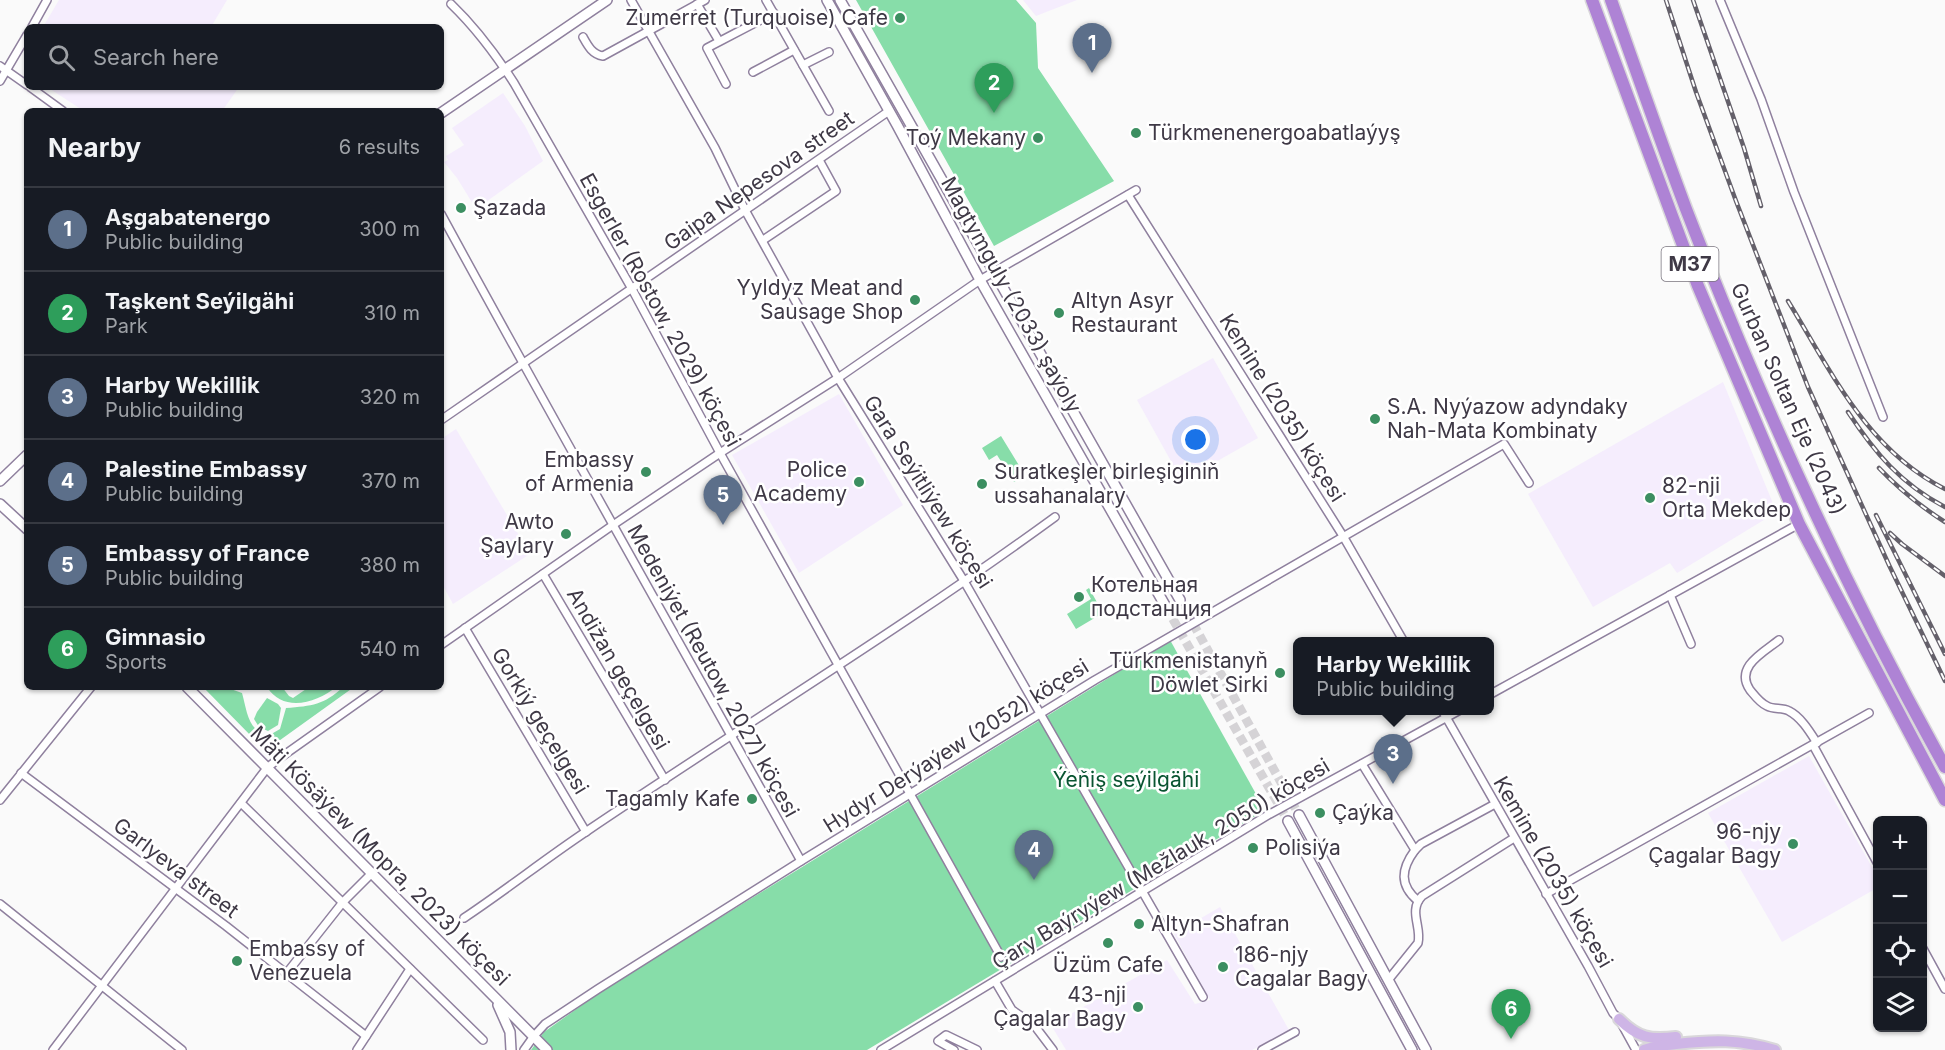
<!DOCTYPE html>
<meta charset="utf-8">
<style>
body{margin:0;font-family:Inter,sans-serif;background:#242831;color:#f1f3f6}
.controls{position:absolute;right:18px;bottom:18px;display:grid;overflow:hidden;border-radius:9px;box-shadow:0 2px 4px #0004}
.controls button{width:54px;height:54px;display:grid;place-items:center;padding:0;border:0;border-bottom:2px solid #363941;background:#171b24;color:#f1f3f6;font:30px sans-serif}
.you{position:absolute;left:1196px;top:440px;width:21px;height:21px;margin:-15px;border:4px solid #fff;border-radius:50%;background:#1a73e8;box-shadow:0 0 0 9px #1a73e833}
.badge{display:grid;place-items:center;width:39px;height:39px;border-radius:50%;background:#7c3aed;color:#fff;font-size:20px;font-weight:700}
.pin{position:absolute;translate:-50% -50px;filter:drop-shadow(0 2px 3px #0008)}
.pin::after{content:'';position:absolute;top:32px;width:21px;height:18px;background:inherit;clip-path:polygon(0 0,100% 0,50% 100%)}
.popup{position:absolute;left:1293px;top:637px;width:201px;height:78px;box-sizing:border-box;display:grid;place-content:center;border-radius:9px;background:#171b24;filter:drop-shadow(0 2px 4px #0005);font-size:20px;white-space:nowrap;color:#9ea1a6}
.popup b{font-size:22px;color:#f1f3f6}
.popup::after{content:'';position:absolute;left:50%;top:100%;margin-left:-12px;border:12px solid transparent;border-top-color:#171b24}
.list{margin:0;padding:0;list-style:none}
h2{display:flex;justify-content:space-between;align-items:center;height:78px;margin:0;padding:0 24px;font-size:26px}
h2 small{font-size:20px;font-weight:400;color:#9ea1a6}
.list li{display:grid;grid-template-columns:39px 1fr auto;gap:18px;align-items:center;box-sizing:border-box;height:84px;padding:0 24px;border-top:2px solid #363941}
.list b{display:block;font-size:22px;white-space:nowrap}
.list p{margin:0;font-size:20px;white-space:nowrap;color:#9ea1a6}
.list em{font-size:20px;font-style:normal;color:#9ea1a6}
.icon{flex:none;width:33px;height:33px;fill:none;stroke:currentColor;stroke-width:2;stroke-linecap:round;stroke-linejoin:round}
.map{position:relative;flex:none;width:1945px;height:1050px;overflow:hidden}
.search{position:absolute;background:#171b24;box-shadow:0 2px 4px #0004;left:24px;top:24px;width:420px;height:66px;display:flex;align-items:center;gap:15px;box-sizing:border-box;padding:0 21px;border-radius:9px;color:#9ea1a6;font-size:22px}
.panel{position:absolute;background:#171b24;box-shadow:0 2px 4px #0004;left:24px;top:108px;width:420px;height:582px;border-radius:9px}
.map>svg:first-child{display:block}
.built{fill:#f5edfd}
.green{fill:#87dda9}
.lines{fill:none;stroke-linecap:round;stroke-linejoin:round}
.secondary-tunnel{stroke:#d5d3d6;stroke-width:9;stroke-dasharray:9 4.5;stroke-linecap:butt}
.street-casing{stroke:#8f809e;stroke-width:10}
.secondary-casing{stroke:#8f809e;stroke-width:12}
.primary-casing{stroke:#d9d7da;stroke-width:14}
.highway-casing{stroke:#d9d7da;stroke-width:15}
.street{stroke:#fff;stroke-width:7}
.secondary{stroke:#fff;stroke-width:9}
.primary{stroke:#ceb5e6;stroke-width:10}
.highway{stroke:#ae83d5;stroke-width:12}
.rail-casing{stroke:#64606a;stroke-width:4.5}
.rail{stroke:#fff;stroke-width:2;stroke-dasharray:7;stroke-linecap:butt}
.poi-dot{fill:#3c8f61;stroke:#fff;stroke-width:2}
.labels{text-anchor:middle;stroke-width:5;stroke-linejoin:round;paint-order:stroke}
.shield{fill:#fff;stroke:#79747e;stroke-width:1.5}
.shield-label{font-size:20px;font-weight:bold;fill:#3f3946}
.poi-label{font-size:21px;fill:#3f3946;stroke:#fff;text-anchor:start}
.street-label{font-size:21px;fill:#3f3946;stroke:#fff}
.park-label{font-size:21px;fill:#0a5532;stroke:#fff}
</style>
<div class="map">
<svg width="1945" height="1050" viewBox="0 0 1945 1050">
<rect width="100%" height="100%" fill="#fafafa"/>
<g class="built">
<path d="M59,0H227L211,27H43Z"/>
<path d="M1023,0H1077L1036,16Z"/>
<path d="M47,87H239L222,111H84Z"/>
<path d="M503,93L525,126L543,161L476,209L457,178L444,162L448,160L446,156L464,145L452,128Z"/>
<path d="M1213,358L1258,438L1182,481L1137,400Z"/>
<path d="M1723,382L1772,501L1774,510L1772,515L1677,573L1670,563L1593,607L1528,494Z"/>
<path d="M839,394L903,505L799,573L732,455Z"/>
<path d="M456,429L530,554L453,604L441,582V439Z"/>
<path d="M1809,756L1877,876V888L1782,942L1708,813Z"/>
<path d="M1220,907L1289,1030L1252,1050H1066L1051,1025L1167,960L1195,1004L1210,1000L1174,934Z"/>
</g>
<g class="green">
<path d="M856,0H1016L1036,23L1038,68L1114,181L994,246Z"/>
<path d="M1001,436L1025,475L1014,482L997,455L989,460L982,448Z"/>
<path d="M1089,588L1103,613L1076,629L1067,614L1091,599L1086,590Z"/>
<path d="M1170,640L1265,810L867,1050H531L544,1032L606,988Z"/>
<path d="M203,687H225L242,693C247,710 247,729 267,736L259,744Z"/>
<path d="M267,687H282L289,696L293,698L309,687H336C317,703 283,713 267,687Z"/>
<path d="M343,687H354L276,743L268,736L280,729L286,708C312,706 324,705 343,687Z"/>
<path d="M267,698L278,704L281,708L278,725L268,731L259,727L254,719L257,712Z"/>
</g>
<g class="lines">
<g class="secondary-tunnel">
<path d="M1180,600L1299,815"/>
<path d="M1166,607L1288,821"/>
</g>
<g class="street-casing">
<g id="street">
<path d="M631,0L715,148L745,210L838,378L964,581L1203,997"/>
<path d="M766,0L829,111"/>
<path d="M1720,0L1761,99L1794,192L1883,417"/>
<path d="M451,4C475,27 496,55 514,83L632,289L720,453L1001,957"/>
<path d="M697,4L719,41"/>
<path d="M32,27L47,0"/>
<path d="M583,37C588,46 592,54 603,56L705,0"/>
<path d="M803,65L829,52"/>
<path d="M0,66L27,85"/>
<path d="M753,72L794,50"/>
<path d="M0,81L27,35"/>
<path d="M726,84L707,48L774,13"/>
<path d="M30,87L63,111"/>
<path d="M1128,195L1343,536L1404,642"/>
<path d="M441,214C559,431 681,645 801,861"/>
<path d="M763,240L836,191L819,160"/>
<path d="M441,420L889,111"/>
<path d="M543,574L665,780"/>
<path d="M1670,595L1691,644"/>
<path d="M465,628L586,832"/>
<path d="M1779,640C1764,652 1734,667 1750,690C1755,696 1760,703 1767,706C1774,710 1782,707 1789,711C1801,717 1810,732 1817,743"/>
<path d="M441,645L613,525L720,453L838,378L980,280L1136,190"/>
<path d="M1489,695L1799,524"/>
<path d="M1442,710L1588,966L1613,1013L1619,1019L1636,1050"/>
<path d="M1813,745L1878,864"/>
<path d="M1362,764L1415,850L1421,844L1495,804"/>
<path d="M21,773L226,926L366,1036"/>
<path d="M0,800L91,687"/>
<path d="M241,803L483,1040"/>
<path d="M1415,850C1401,869 1399,885 1418,901"/>
<path d="M1546,894L1869,713"/>
<path d="M0,904L182,1050"/>
<path d="M464,918C506,890 545,859 587,831C742,726 903,628 1055,517"/>
<path d="M1922,947L1945,989"/>
<path d="M286,974L343,902L372,873"/>
<path d="M1389,979L1418,943C1422,927 1408,911 1422,896L1514,838"/>
<path d="M995,981L1012,1010L1034,1025L1053,1050"/>
<path d="M53,1050L267,768L277,760L380,687"/>
<path d="M357,1050L410,969"/>
<path d="M524,1050L534,1036L545,1024L598,989L801,861L1095,680L1504,444L1529,483"/>
<path d="M881,1050L1268,815L1460,710"/>
<path d="M954,1050L938,1041L946,1035L977,1050"/>
<path d="M1262,1050L1295,1032"/>
</g>
</g>
<g class="secondary-casing">
<g id="secondary">
<path d="M827,0L897,125L980,280L1166,607"/>
<path d="M840,0L1180,600"/>
<path d="M441,113L607,0"/>
<path d="M0,481L27,455"/>
<path d="M0,504L27,529"/>
<path d="M187,687L547,1050"/>
<path d="M1299,815L1426,1050"/>
<path d="M1288,821L1412,1050"/>
<path d="M498,1005L510,1032L511,1050"/>
</g>
</g>
<g class="primary-casing">
<g id="primary">
<path d="M1619,1019C1638,1038 1650,1040 1676,1037"/>
<path d="M1644,1050C1654,1046 1666,1045 1676,1044C1712,1040 1740,1039 1775,1050"/>
</g>
</g>
<g class="highway-casing">
<g id="highway">
<path d="M1592,0L1698,286L1799,524L1945,800"/>
<path d="M1611,0C1636,70 1660,140 1686,209C1760,400 1845,588 1945,767"/>
</g>
</g>
<use href="#street" class="street"/>
<use href="#secondary" class="secondary"/>
<use href="#primary" class="primary"/>
<use href="#highway" class="highway"/>
<g class="rail-casing">
<g id="rail">
<path d="M1666,0L1696,92L1736,201L1808,387L1889,565L1945,681"/>
<path d="M1693,0L1744,148L1761,206"/>
<path d="M1788,301C1831,371 1867,450 1945,489"/>
<path d="M1848,412C1875,453 1901,484 1945,507"/>
<path d="M1879,468C1899,489 1920,506 1945,522"/>
<path d="M1876,515L1945,654"/>
<path d="M1890,533L1902,544L1945,576"/>
</g>
</g>
<use href="#rail" class="rail"/>
</g>
<g class="poi-dot">
<circle cx="900" cy="18" r="6"/>
<circle cx="1136" cy="133" r="6"/>
<circle cx="1038" cy="138" r="6"/>
<circle cx="461" cy="208" r="6"/>
<circle cx="915" cy="300" r="6"/>
<circle cx="1059" cy="313" r="6"/>
<circle cx="1375" cy="419" r="6"/>
<circle cx="646" cy="472" r="6"/>
<circle cx="859" cy="482" r="6"/>
<circle cx="982" cy="484" r="6"/>
<circle cx="1650" cy="498" r="6"/>
<circle cx="566" cy="534" r="6"/>
<circle cx="1079" cy="597" r="6"/>
<circle cx="1280" cy="673" r="6"/>
<circle cx="752" cy="799" r="6"/>
<circle cx="1320" cy="813" r="6"/>
<circle cx="1793" cy="844" r="6"/>
<circle cx="1253" cy="848" r="6"/>
<circle cx="1139" cy="924" r="6"/>
<circle cx="1108" cy="943" r="6"/>
<circle cx="237" cy="961" r="6"/>
<circle cx="1223" cy="967" r="6"/>
<circle cx="1138" cy="1007" r="6"/>
</g>
<g class="labels">
<rect class="shield" x="1661.5" y="247" width="57" height="34" rx="4.5"/>
<g class="shield-label">
<text x="1690" y="271">M37</text>
</g>
<g class="poi-label">
<text x="888" y="25" text-anchor="end">Zumerret (Turquoise) Cafe</text>
<text x="1148" y="140">Türkmenenergoabatlaýyş</text>
<text x="1026" y="145" text-anchor="end">Toý Mekany</text>
<text x="473" y="215">Şazada</text>
<text x="903" y="295" text-anchor="end">Yyldyz Meat and<tspan x="903" dy="24">Sausage Shop</tspan></text>
<text x="1071" y="308">Altyn Asyr<tspan x="1071" dy="24">Restaurant</tspan></text>
<text x="1387" y="414">S.A. Nyýazow adyndaky<tspan x="1387" dy="24">Nah-Mata Kombinaty</tspan></text>
<text x="634" y="467" text-anchor="end">Embassy<tspan x="634" dy="24">of Armenia</tspan></text>
<text x="847" y="477" text-anchor="end">Police<tspan x="847" dy="24">Academy</tspan></text>
<text x="994" y="479">Suratkeşler birleşiginiň<tspan x="994" dy="24">ussahanalary</tspan></text>
<text x="1662" y="493">82-nji<tspan x="1662" dy="24">Orta Mekdep</tspan></text>
<text x="554" y="529" text-anchor="end">Awto<tspan x="554" dy="24">Şaylary</tspan></text>
<text x="1091" y="592">Котельная<tspan x="1091" dy="24">подстанция</tspan></text>
<text x="1268" y="668" text-anchor="end">Türkmenistanyň<tspan x="1268" dy="24">Döwlet Sirki</tspan></text>
<text x="740" y="806" text-anchor="end">Tagamly Kafe</text>
<text x="1332" y="820">Çaýka</text>
<text x="1781" y="839" text-anchor="end">96-njy<tspan x="1781" dy="24">Çagalar Bagy</tspan></text>
<text x="1265" y="855">Polisiýa</text>
<text x="1151" y="931">Altyn-Shafran</text>
<text x="249" y="956">Embassy of<tspan x="249" dy="24">Venezuela</tspan></text>
<text x="1235" y="962">186-njy<tspan x="1235" dy="24">Cagalar Bagy</tspan></text>
<text x="1108" y="972" text-anchor="middle">Üzüm Cafe</text>
<text x="1126" y="1002" text-anchor="end">43-nji<tspan x="1126" dy="24">Çagalar Bagy</tspan></text>
</g>
<g class="street-label">
<text transform="translate(759 181) rotate(-35)" y="7">Gaipa Nepesova street</text>
<text transform="translate(1011 295) rotate(61)" y="7">Magtymguly (2033) şaýoly</text>
<text transform="translate(660 310) rotate(61)" y="7">Esgerler (Rostow, 2029) köçesi</text>
<text transform="translate(1788 399) rotate(66)" y="7">Gurban Soltan Eje (2043)</text>
<text transform="translate(1282 408) rotate(58)" y="7">Kemine (2035) köçesi</text>
<text transform="translate(928 492) rotate(58)" y="7">Gara Seýitliýew köçesi</text>
<text transform="translate(618 669) rotate(60)" y="7">Andižan geçelgesi</text>
<text transform="translate(713 671) rotate(61)" y="7">Medeniýet (Reutow, 2027) köçesi</text>
<text transform="translate(540 721) rotate(59)" y="7">Gorkiý geçelgesi</text>
<text transform="translate(956 746) rotate(-32)" y="7">Hydyr Derýaýew (2052) köçesi</text>
<text transform="translate(380 856) rotate(45)" y="7">Mäti Kösäýew (Mopra, 2023) köçesi</text>
<text transform="translate(1161 864) rotate(-31)" y="7">Çary Baýryýew (Mežlauk, 2050) köçesi</text>
<text transform="translate(176 868) rotate(37)" y="7">Garlyeva street</text>
<text transform="translate(1553 872) rotate(60)" y="7">Kemine (2035) köçesi</text>
</g>
<g class="park-label">
<text x="1126" y="787">Ýeňiş seýilgähi</text>
</g>
</g>
</svg>
<div class="controls">
<button>+</button>
<button>−</button>
<button><svg class="icon" aria-label="locate" viewBox="0 0 24 24"><circle cx="12" cy="12" r="6"/><path d="M12 2v4M12 18v4M2 12h4M18 12h4"/></svg></button>
<button><svg class="icon" aria-label="layers" viewBox="0 0 24 24"><path d="M12 4l9 5-9 5-9-5zM3 14l9 5 9-5"/></svg></button>
</div>
<div class="you"></div>
<div class="pin badge" style="left:1092px;top:73px;background:#5c6f8a">1</div>
<div class="pin badge" style="left:994px;top:113px;background:#2e9e5b">2</div>
<div class="pin badge" style="left:1393px;top:784px;background:#5c6f8a">3</div>
<div class="popup"><b>Harby Wekillik</b>Public building</div>
<div class="pin badge" style="left:1034px;top:880px;background:#5c6f8a">4</div>
<div class="pin badge" style="left:723px;top:525px;background:#5c6f8a">5</div>
<div class="pin badge" style="left:1511px;top:1039px;background:#2e9e5b">6</div>
<div class="search"><svg class="icon" aria-label="search" viewBox="0 0 24 24"><circle cx="10" cy="10" r="6"/><path d="M15 15l6 6"/></svg>Search here</div>
<section class="panel">
<h2>Nearby<small>6 results</small></h2>
<ul class="list">
<li><span class="badge" style="background:#5c6f8a">1</span><div><b>Aşgabatenergo</b><p>Public building</p></div><em>300 m</em></li>
<li><span class="badge" style="background:#2e9e5b">2</span><div><b>Taşkent Seýilgähi</b><p>Park</p></div><em>310 m</em></li>
<li><span class="badge" style="background:#5c6f8a">3</span><div><b>Harby Wekillik</b><p>Public building</p></div><em>320 m</em></li>
<li><span class="badge" style="background:#5c6f8a">4</span><div><b>Palestine Embassy</b><p>Public building</p></div><em>370 m</em></li>
<li><span class="badge" style="background:#5c6f8a">5</span><div><b>Embassy of France</b><p>Public building</p></div><em>380 m</em></li>
<li><span class="badge" style="background:#2e9e5b">6</span><div><b>Gimnasio</b><p>Sports</p></div><em>540 m</em></li>
</ul>
</section>
</div>
